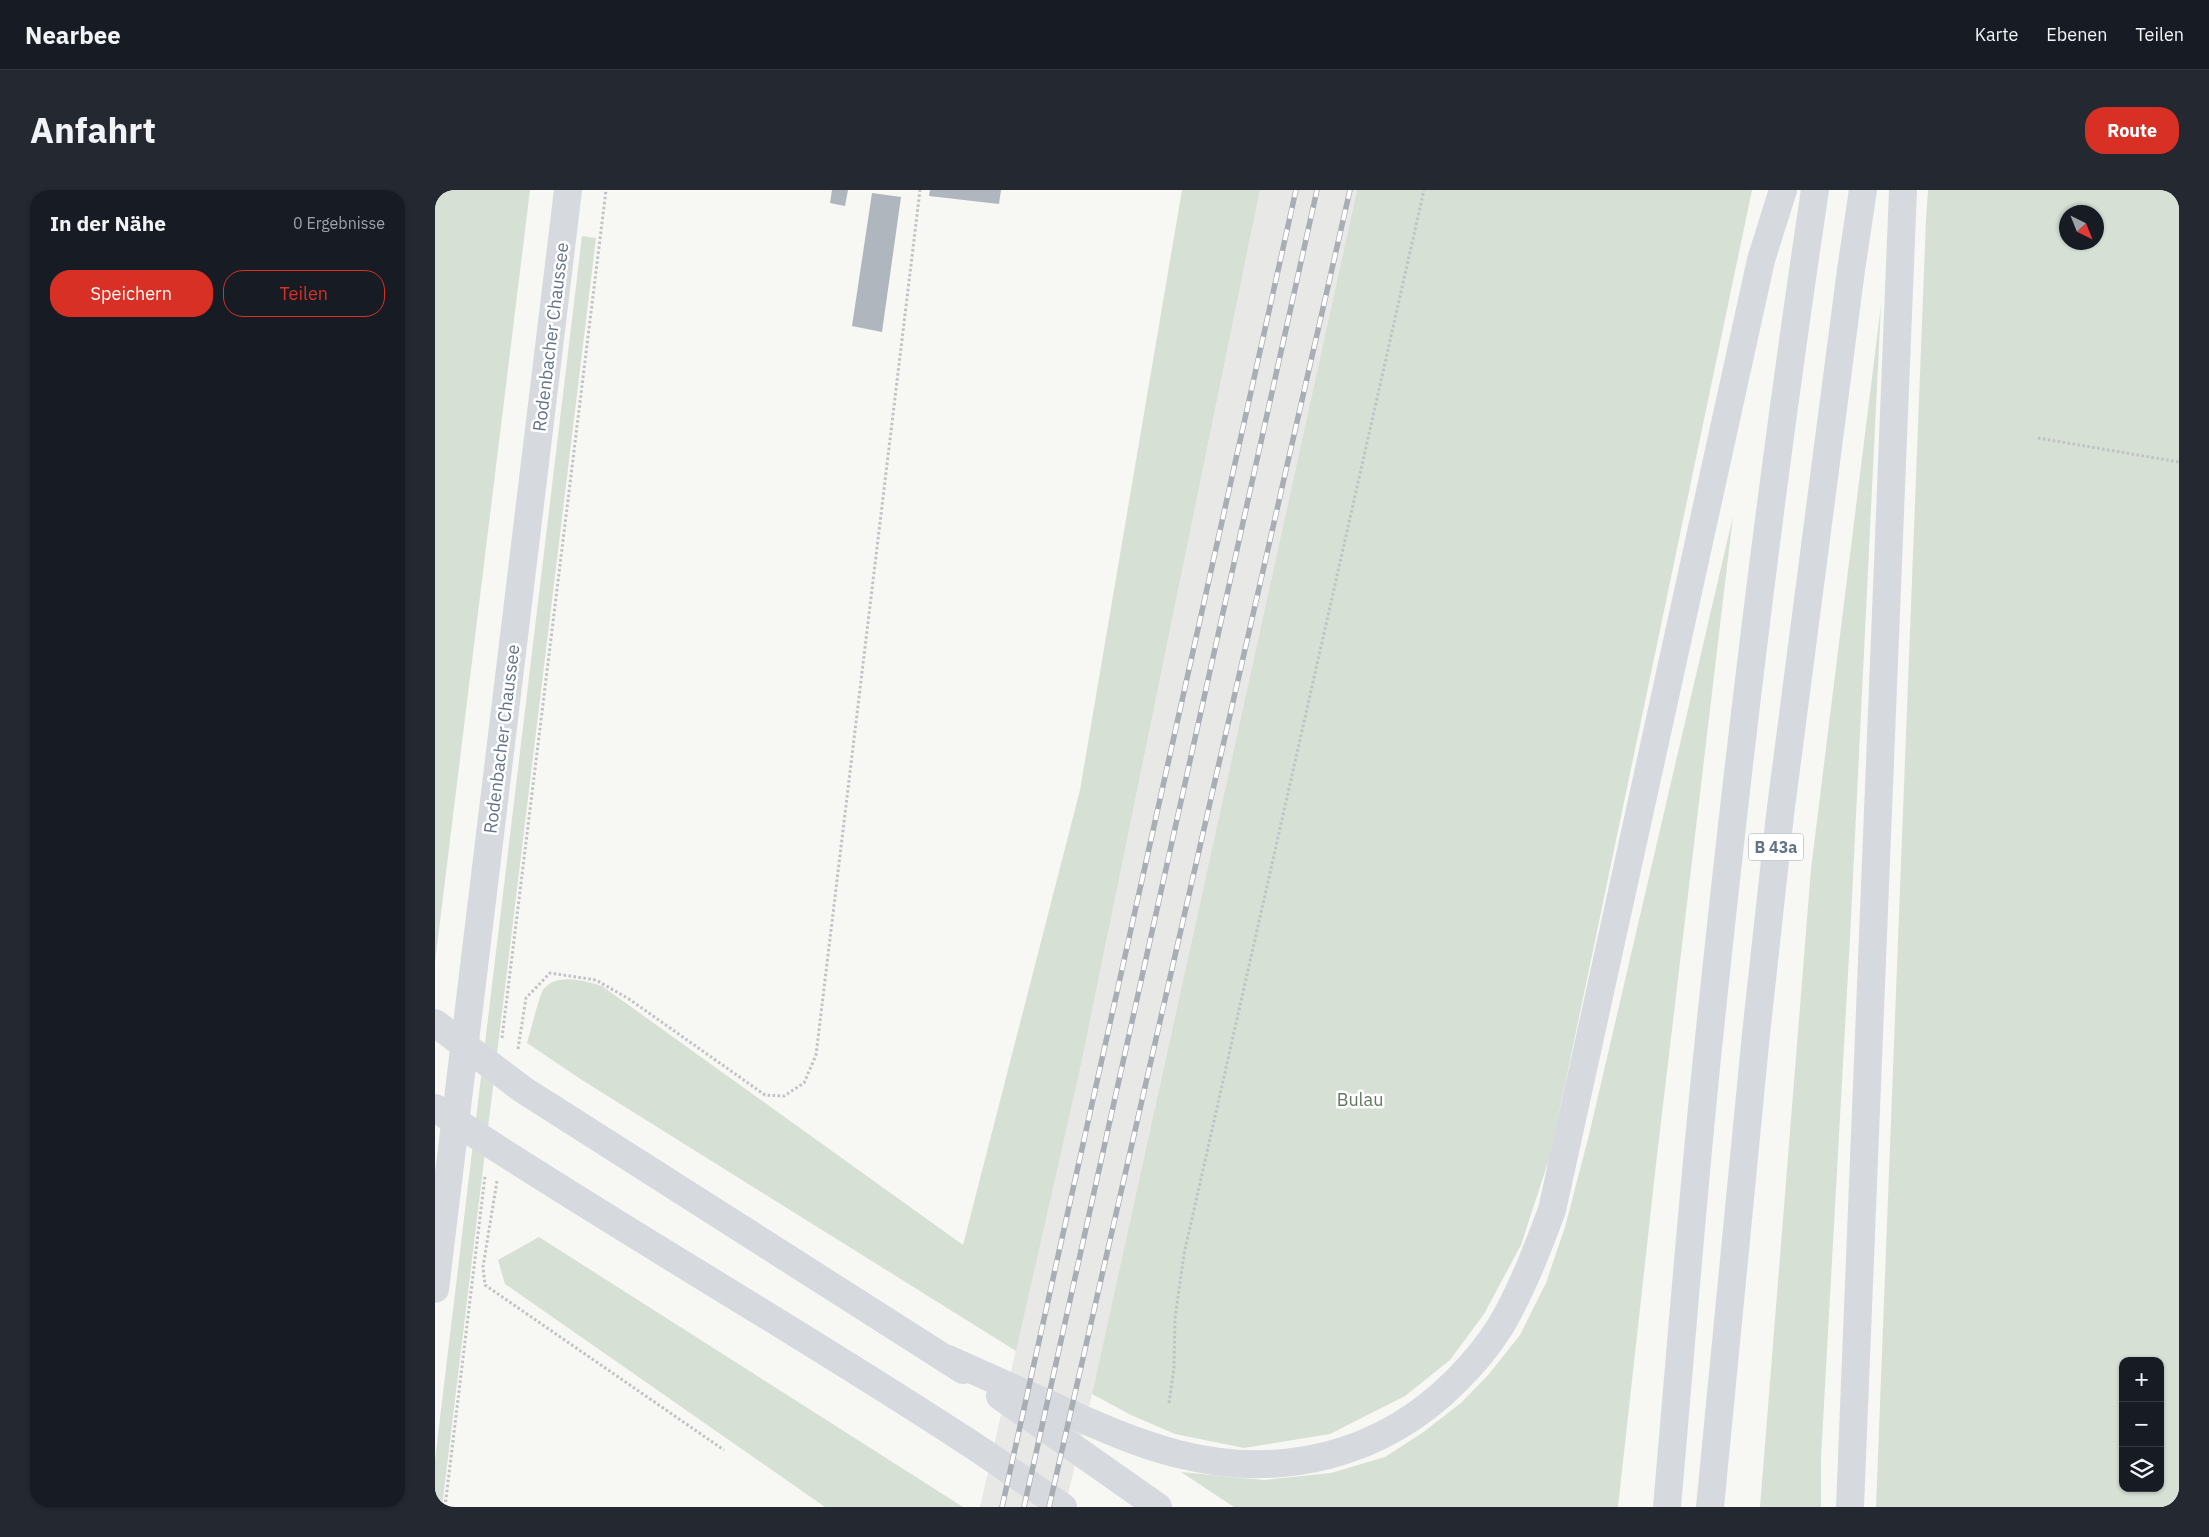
<!DOCTYPE html>
<html lang="de">
<meta charset="utf-8">
<style>
body{margin:0;font-family:"IBM Plex Sans",sans-serif;background:#242831;color:#f1f3f6}
.controls{position:absolute;right:15px;bottom:15px;display:grid;overflow:hidden;border-radius:10px;box-shadow:0 1px 4px #0004}
.controls button{width:45px;height:45px;display:grid;place-items:center;padding:0;border:0;border-bottom:1px solid #363941;background:#171b24;color:#f1f3f6;font:25px sans-serif}
.compass{position:absolute;left:1624px;top:15px;width:45px;height:45px;border-radius:50%;background:#171b24;box-shadow:0 1px 4px #0004;rotate:137deg}
.list{margin:0;padding:0;list-style:none}
h2{display:flex;justify-content:space-between;align-items:center;height:65px;margin:0;padding:0 20px;font-size:21px}
h2 small{font-size:16px;font-weight:400;color:#9ea1a6}
.actions{display:flex;gap:10px;padding:15px 20px}
.actions a{flex:1;padding:11px 0;border:1px solid #d93025;border-radius:20px;text-align:center;font-size:18px;color:#d93025}
.actions .main{background:#d93025;color:#fff}
.icon{flex:none;width:28px;height:28px;fill:none;stroke:currentColor;stroke-width:2;stroke-linecap:round;stroke-linejoin:round}
.map{position:relative;flex:none;width:1744px;height:1317px;overflow:hidden;border-radius:20px}
header{display:flex;align-items:center;gap:30px;box-sizing:border-box;height:70px;padding:0 25px;background:#171b24;border-bottom:1px solid #363941}
header strong{font-size:24px}
nav{display:flex;gap:28px;margin-inline-start:auto;font-size:18px}
.intro{display:flex;align-items:center;justify-content:space-between;box-sizing:border-box;height:120px;padding:0 30px}
h1{margin:0;font-size:35px}
.button{padding:12px 22px;border-radius:20px;background:#d93025;color:#fff;font-size:18px;font-weight:700}
main{display:flex;gap:30px;padding:0 30px}
aside{flex:1;background:#171b24;border-radius:20px;box-shadow:0 1px 4px #0004}
.map>svg:first-child{display:block}
.built{fill:#e8e8e7}
.green{fill:#d7e0d5;fill-rule:evenodd}
.building{fill:#b0b6bd}
.lines{fill:none;stroke-linecap:round;stroke-linejoin:round}
.path{stroke:#c0c2c5;stroke-width:3;stroke-dasharray:2.5 2.5;stroke-linecap:butt}
.secondary{stroke:#d6dadf;stroke-width:28}
.highway{stroke:#d6dadf;stroke-width:28}
.rail-casing{stroke:#a9adb4;stroke-width:5.5}
.rail{stroke:#fff;stroke-width:4;stroke-dasharray:11;stroke-linecap:butt}
.labels{text-anchor:middle;stroke-width:5;stroke-linejoin:round;paint-order:stroke}
.shield{fill:#fff;stroke:#929dab;stroke-width:1}
.shield-label{font-size:16px;font-weight:bold;fill:#647387}
.street-label{font-size:18px;fill:#647387;stroke:#fff}
.park-label{font-size:18px;fill:#627960;stroke:#fff}
</style>
<header>
<strong>Nearbee</strong>
<nav><a>Karte</a><a>Ebenen</a><a>Teilen</a></nav>
</header>
<div class="intro"><h1>Anfahrt</h1><a class="button">Route</a></div>
<main>
<aside>
<h2>In der Nähe<small>0 Ergebnisse</small></h2>
<ul class="list">
</ul>
<div class="actions"><a class="main">Speichern</a><a>Teilen</a></div>
</aside>
<div class="map">
<svg width="1744" height="1317" viewBox="0 0 1744 1317">
<rect width="100%" height="100%" fill="#f7f7f4"/>
<path class="built" d="M825,0H922L657,1204L630,1317H545L646,875Z"/>
<g class="green">
<path d="M0,0H95L0,772Z"/>
<path d="M747,0H825L646,875L581,1161L147,890L92,853C95,843 104,807 108,800C121,782 151,791 167,796L528,1055L645,600Z"/>
<path d="M922,0H1317L1115,966L1086,1055L1049,1124L1015,1170L970,1206L895,1244L809,1258L740,1244L696,1225L657,1204Z"/>
<path d="M1493,0H1744V1317H1441L1491,29ZM1632,22H1662V52H1632ZM1688,1171H1725V1298H1688Z"/>
<path d="M147,46L161,48L7,1317H0V1270Z"/>
<path d="M1446,115L1415,748L1386,1268V1317H1325L1376,679Z"/>
<path d="M1298,326L1221,974L1183,1317H799L746,1282L829,1290L896,1283L950,1267L987,1243L1026,1213L1054,1184L1085,1145L1111,1093L1130,1037L1154,945Z"/>
<path d="M104,1047L528,1317H390L70,1094L63,1070Z"/>
</g>
<g class="building">
<path d="M397,0H413L410,16L395,13Z"/>
<path d="M495,0H566L564,14L494,6Z"/>
<path d="M437,3L466,7L447,142L417,136Z"/>
</g>
<g class="lines">
<g class="path">
<path d="M1603,248L1744,272"/>
<path d="M67,848L171,0"/>
<path d="M83,859L91,808L115,783L161,790L194,809L330,905L349,906L369,893L381,865L485,0"/>
<path d="M62,991L48,1077L50,1095L289,1260"/>
<path d="M734,1213L739,1178L740,1128L749,1064L989,0"/>
<path d="M10,1317L50,986"/>
</g>
<path class="secondary" d="M0,1099L133,0"/>
<g class="highway">
<path d="M0,833L87,899L528,1180"/>
<path d="M0,918C172,1032 352,1134 525,1247C560,1269 593,1294 628,1317"/>
<path d="M513,1169C551,1186 589,1203 627,1220C665,1237 703,1254 743,1264C846,1290 947,1266 1022,1190C1038,1174 1053,1156 1065,1137C1087,1100 1102,1060 1117,1020L1326,70L1348,0"/>
<path d="M565,1206L723,1317"/>
<path d="M1232,1317C1246,1158 1258,998 1275,839C1304,559 1338,279 1380,0"/>
<path d="M1275,1317L1321,844L1345,625L1416,80L1428,0"/>
<path d="M1415,1317L1468,0"/>
</g>
<g class="rail-casing">
<g id="rail">
<path d="M567,1317L861,0"/>
<path d="M589,1317L882,0"/>
<path d="M614,1317L915,0"/>
</g>
</g>
<use href="#rail" class="rail"/>
</g>
<g class="labels">
<rect class="shield" x="1313.5" y="643.5" width="55" height="27" rx="4"/>
<g class="shield-label">
<text x="1341" y="663">B 43a</text>
</g>
<g class="street-label">
<text transform="translate(116 147) rotate(-83)" y="6">Rodenbacher Chaussee</text>
<text transform="translate(67 549) rotate(-83)" y="6">Rodenbacher Chaussee</text>
</g>
<g class="park-label">
<text x="925" y="916">Bulau</text>
</g>
</g>
</svg>
<div class="controls">
<button>+</button>
<button>−</button>
<button><svg class="icon" aria-label="layers" viewBox="0 0 24 24"><path d="M12 4l9 5-9 5-9-5zM3 14l9 5 9-5"/></svg></button>
</div>
<svg class="compass" viewBox="-18 -18 36 36"><path d="M0-13l5 13h-10z" fill="#e53935"/><path d="M0 13l5-13h-10z" fill="#9ea1a6"/></svg>
</div>
</main>
